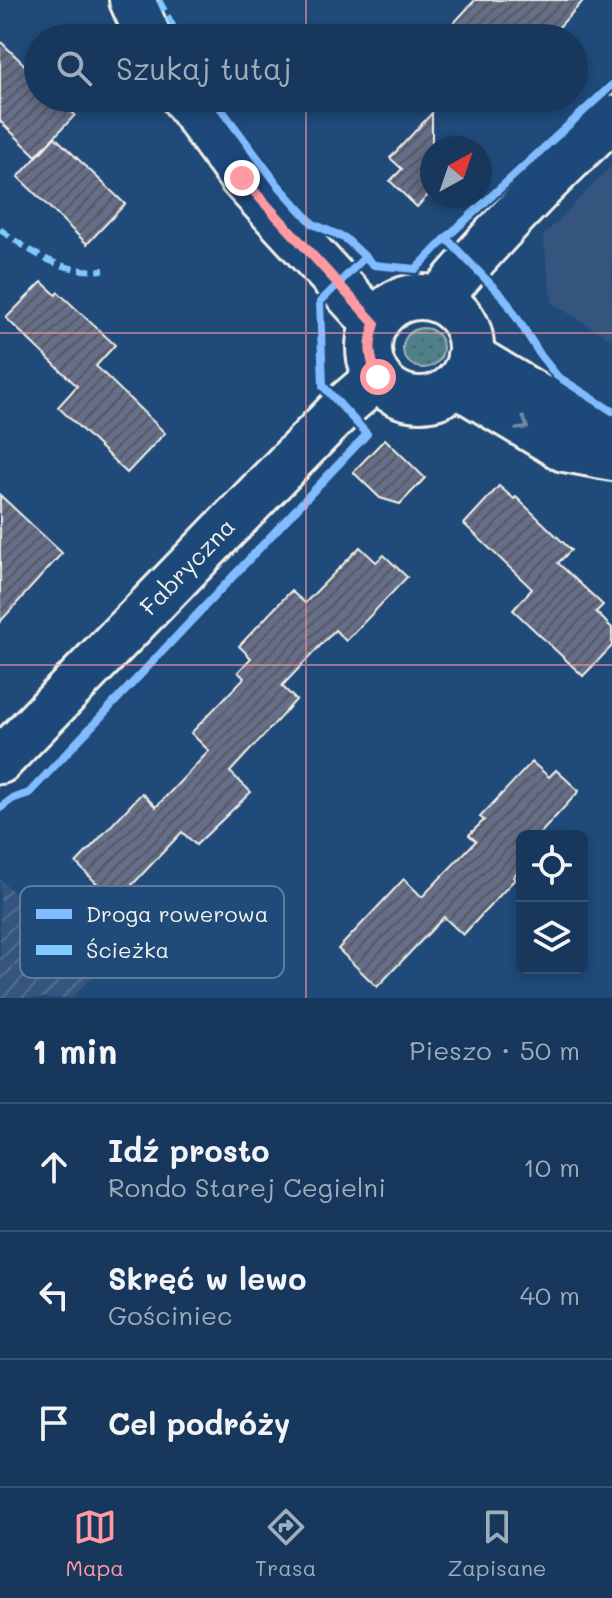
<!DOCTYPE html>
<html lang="pl">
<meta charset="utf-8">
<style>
body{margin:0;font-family:Mali,sans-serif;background:#244365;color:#f1f3f6}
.controls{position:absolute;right:24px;bottom:24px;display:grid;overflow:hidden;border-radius:12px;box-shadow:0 4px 12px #0003}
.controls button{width:72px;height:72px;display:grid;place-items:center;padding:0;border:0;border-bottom:2px solid #365272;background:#17385c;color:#f1f3f6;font:40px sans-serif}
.compass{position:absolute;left:420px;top:136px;width:72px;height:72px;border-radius:50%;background:#17385c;box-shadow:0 4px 12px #0003;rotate:40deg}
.stop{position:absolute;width:24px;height:24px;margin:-18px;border:6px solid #ff9aa2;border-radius:50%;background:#fff}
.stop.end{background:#ff9aa2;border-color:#fff;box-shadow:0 2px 8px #0008}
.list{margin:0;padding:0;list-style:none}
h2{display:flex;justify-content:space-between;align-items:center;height:104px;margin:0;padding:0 32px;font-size:34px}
h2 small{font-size:26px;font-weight:400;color:#9eacbb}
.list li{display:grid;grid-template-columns:52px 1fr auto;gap:24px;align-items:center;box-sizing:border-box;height:128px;padding:0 32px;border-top:2px solid #365272}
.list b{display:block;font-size:30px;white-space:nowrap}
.list p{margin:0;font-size:26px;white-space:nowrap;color:#9eacbb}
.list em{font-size:26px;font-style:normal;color:#9eacbb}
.icon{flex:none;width:44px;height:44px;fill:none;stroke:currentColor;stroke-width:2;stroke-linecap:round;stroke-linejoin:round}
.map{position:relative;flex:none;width:612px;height:998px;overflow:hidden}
.search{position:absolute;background:#17385c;box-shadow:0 4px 12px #0003;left:24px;right:24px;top:24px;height:88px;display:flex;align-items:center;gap:20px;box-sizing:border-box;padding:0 28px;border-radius:44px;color:#9eacbb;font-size:30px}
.sheet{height:488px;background:#17385c}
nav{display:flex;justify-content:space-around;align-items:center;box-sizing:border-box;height:112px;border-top:2px solid #365272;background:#17385c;font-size:22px;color:#9eacbb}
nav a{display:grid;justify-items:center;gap:4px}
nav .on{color:#ff9aa2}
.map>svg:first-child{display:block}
.built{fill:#34557e}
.industrial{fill:url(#industrial-furrows)}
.grass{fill:url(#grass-dots);stroke:#a2b8b9;stroke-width:2}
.building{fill:url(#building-hatch);stroke:#f4f1e8;stroke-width:2}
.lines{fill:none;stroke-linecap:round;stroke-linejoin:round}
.minor-casing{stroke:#f4f1e8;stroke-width:50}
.minor{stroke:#1f4a7a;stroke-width:44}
.quiet{stroke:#80caff;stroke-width:6;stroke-dasharray:12 6;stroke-linecap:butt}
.cycleway-casing{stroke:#1f4a7a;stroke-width:13}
.cycleway{stroke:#80bcff;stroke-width:8}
.oneway{stroke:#748da6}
.route{stroke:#ff9aa2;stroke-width:10}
.grid{fill:none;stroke:#ff9aa2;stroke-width:2;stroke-opacity:0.55}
.labels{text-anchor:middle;stroke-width:8;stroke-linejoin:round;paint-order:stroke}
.street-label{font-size:24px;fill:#f4f1e8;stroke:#1f4a7a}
.key{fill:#1f4a7a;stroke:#5f7c9b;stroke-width:2}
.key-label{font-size:22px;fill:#f4f1e8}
</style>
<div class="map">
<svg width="612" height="998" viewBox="0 0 612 998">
<defs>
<pattern id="industrial-furrows" width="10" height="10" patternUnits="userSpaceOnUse" patternTransform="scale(2)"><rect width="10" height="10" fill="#34557e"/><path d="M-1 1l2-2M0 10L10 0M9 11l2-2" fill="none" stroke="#526e90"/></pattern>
<pattern id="grass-dots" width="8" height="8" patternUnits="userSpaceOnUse" patternTransform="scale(2)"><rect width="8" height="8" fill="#50808a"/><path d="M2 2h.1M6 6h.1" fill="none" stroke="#4d676b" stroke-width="1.8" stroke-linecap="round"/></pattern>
<pattern id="building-hatch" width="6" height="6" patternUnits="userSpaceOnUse" patternTransform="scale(2)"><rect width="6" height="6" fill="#666e88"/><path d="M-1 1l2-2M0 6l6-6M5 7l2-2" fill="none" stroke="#565964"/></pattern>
</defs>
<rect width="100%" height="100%" fill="#1f4a7a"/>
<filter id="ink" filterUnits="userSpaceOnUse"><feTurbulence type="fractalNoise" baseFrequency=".0125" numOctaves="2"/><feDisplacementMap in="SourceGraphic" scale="16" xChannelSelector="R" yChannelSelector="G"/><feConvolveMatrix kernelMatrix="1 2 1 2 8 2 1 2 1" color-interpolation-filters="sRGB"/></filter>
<g filter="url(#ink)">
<path class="built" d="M612,165V340L552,303L543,236Z"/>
<path class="industrial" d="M0,879L98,971L72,998H0Z"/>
<circle class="grass" cx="423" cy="348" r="20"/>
<g class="building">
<path d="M475,0H584L549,38H440Z"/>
<path d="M0,41L38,78V98H58L75,115L36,156L0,121Z"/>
<path d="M432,113V198L428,195L417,207L390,181L402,169L390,158Z"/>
<path d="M55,137L125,204L87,244L18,177Z"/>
<path d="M42,282L56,295L58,292L115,345L96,366L165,433L127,473L58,407L77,386L6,318Z"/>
<path d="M385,439L425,478L400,504L380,498L353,472Z"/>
<path d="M499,486L514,499L516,497L571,550L558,563L603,605L596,612L612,628V646L583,676L513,610L532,589L464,524Z"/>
<path d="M0,495L62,553L0,622Z"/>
<path d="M360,547L376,562L384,555L407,577L346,641L335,630L282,686L296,700L230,772L251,792L196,845L182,832L116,902L76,863L142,793L156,807L209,751L191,733L244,678L238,672L251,658L239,646L291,591L305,603Z"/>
<path d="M532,762L549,777L556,770L579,791L538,836H522V867L513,877L515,879L463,935L444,917L377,987L338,949L404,879L422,897L476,841L469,835L484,820L480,817Z"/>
</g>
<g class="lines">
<g class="minor-casing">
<g id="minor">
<path d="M132,0L149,38"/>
<path d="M184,98L242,178L375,324"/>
<circle cx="420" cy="348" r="51"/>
<path d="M438,300C492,236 550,176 612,118"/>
<path d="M470,356L601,434L612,445"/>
<path d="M456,384L564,449L612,458"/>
<path id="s1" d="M0,761L343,407L378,377"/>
</g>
</g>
<use href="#minor" class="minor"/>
<g class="quiet">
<path d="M159,0L180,38"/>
<path d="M0,229C31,253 63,274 104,270"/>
</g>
<g class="cycleway-casing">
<g id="cycleway">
<path d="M213,98L278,185L313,224L345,238L374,265L416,269L446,238L505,299L541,356L557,376L612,411"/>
<path d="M446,238L612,85"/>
<path d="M0,808L12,799L29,793L367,434L323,386L320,302L365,257"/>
</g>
</g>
<use href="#cycleway" class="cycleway"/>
</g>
<defs><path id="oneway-chevron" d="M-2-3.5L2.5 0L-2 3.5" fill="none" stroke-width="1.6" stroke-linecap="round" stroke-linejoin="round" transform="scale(2)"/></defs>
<use class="oneway" href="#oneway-chevron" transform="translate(523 425) rotate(30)"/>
</g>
<g class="lines" filter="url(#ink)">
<path class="route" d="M242,178L375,324C368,344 369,358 378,377"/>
</g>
<path class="grid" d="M306,0V38M306,98V998M0,333H612M0,665H612"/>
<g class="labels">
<g class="street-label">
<text dy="8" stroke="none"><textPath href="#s1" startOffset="270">Fabryczna</textPath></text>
</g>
</g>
<rect x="20" y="886" width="264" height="92" rx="12" class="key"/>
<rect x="36" y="909" width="36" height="10" fill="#80bcff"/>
<rect x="36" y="945" width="36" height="10" fill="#80caff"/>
<g class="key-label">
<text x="86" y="922">Droga rowerowa</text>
<text x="86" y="958">Ścieżka</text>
</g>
</svg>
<div class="controls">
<button><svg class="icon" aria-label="locate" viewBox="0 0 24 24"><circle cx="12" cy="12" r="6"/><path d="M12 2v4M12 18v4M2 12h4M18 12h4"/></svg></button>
<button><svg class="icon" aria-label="layers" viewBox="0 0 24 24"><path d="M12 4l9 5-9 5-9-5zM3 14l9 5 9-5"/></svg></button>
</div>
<svg class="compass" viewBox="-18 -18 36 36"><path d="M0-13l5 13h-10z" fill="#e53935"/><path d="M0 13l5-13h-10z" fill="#9eacbb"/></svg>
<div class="stop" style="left:378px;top:377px"></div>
<div class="stop end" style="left:242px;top:178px"></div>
<div class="search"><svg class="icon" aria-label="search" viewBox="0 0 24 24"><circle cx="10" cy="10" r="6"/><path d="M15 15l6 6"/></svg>Szukaj tutaj</div>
</div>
<section class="sheet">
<h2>1 min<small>Pieszo · 50 m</small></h2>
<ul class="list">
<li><svg class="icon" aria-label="ahead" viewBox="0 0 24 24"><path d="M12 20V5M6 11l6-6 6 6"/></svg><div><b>Idź prosto</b><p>Rondo Starej Cegielni</p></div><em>10 m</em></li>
<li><svg class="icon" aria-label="left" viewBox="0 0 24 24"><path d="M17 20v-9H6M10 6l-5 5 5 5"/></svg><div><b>Skręć w lewo</b><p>Gościniec</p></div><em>40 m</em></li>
<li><svg class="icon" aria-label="arrive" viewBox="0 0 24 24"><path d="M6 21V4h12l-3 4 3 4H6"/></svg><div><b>Cel podróży</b></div></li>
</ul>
</section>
<nav>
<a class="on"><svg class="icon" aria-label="map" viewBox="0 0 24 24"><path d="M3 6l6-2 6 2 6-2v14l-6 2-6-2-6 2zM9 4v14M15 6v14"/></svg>Mapa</a>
<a><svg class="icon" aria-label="directions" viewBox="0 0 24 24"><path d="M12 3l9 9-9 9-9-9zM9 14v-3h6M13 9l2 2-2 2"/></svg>Trasa</a>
<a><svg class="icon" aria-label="saved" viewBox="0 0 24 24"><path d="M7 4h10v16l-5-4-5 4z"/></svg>Zapisane</a>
</nav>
